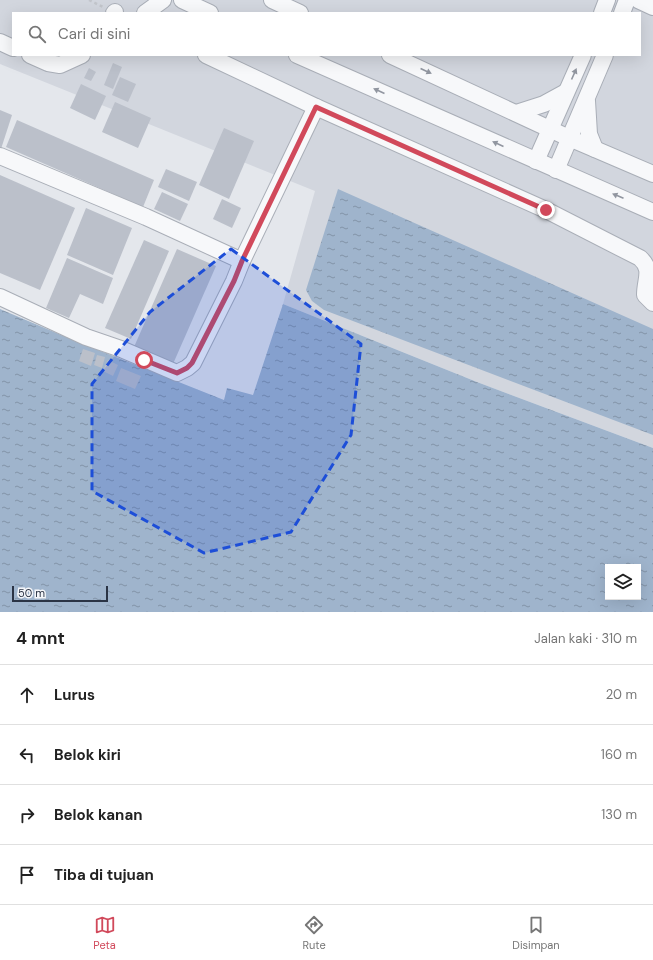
<!DOCTYPE html>
<html lang="id">
<meta charset="utf-8">
<style>
body{margin:0;font-family:"DM Sans",sans-serif;background:#f6f6f6;color:#222}
.controls{position:absolute;right:12px;bottom:12px;display:grid;overflow:hidden;border-radius:0px;box-shadow:0 4px 16px #0002}
.controls button{width:36px;height:36px;display:grid;place-items:center;padding:0;border:0;border-bottom:1px solid #e0e0e0;background:#fff;color:#222;font:20px sans-serif}
.scale{position:absolute;left:12px;bottom:10px;width:96px;box-sizing:border-box;padding-left:4px;border:2px solid #2b3445;border-top:0;font-size:11px;line-height:14px;white-space:nowrap;color:#2b3445;-webkit-text-stroke:3px #f4f6f9;paint-order:stroke}
.stop{position:absolute;width:12px;height:12px;margin:-9px;border:3px solid #d1495b;border-radius:50%;background:#fff}
.stop.end{background:#d1495b;border-color:#fff;box-shadow:0 1px 4px #0008}
.list{margin:0;padding:0;list-style:none}
h2{display:flex;justify-content:space-between;align-items:center;height:52px;margin:0;padding:0 16px;font-size:17px}
h2 small{font-size:13px;font-weight:400;color:#767676}
.list li{display:grid;grid-template-columns:26px 1fr auto;gap:12px;align-items:center;box-sizing:border-box;height:60px;padding:0 16px;border-top:1px solid #e0e0e0}
.list b{display:block;font-size:15px;white-space:nowrap}
.list em{font-size:13px;font-style:normal;color:#767676}
.icon{flex:none;width:22px;height:22px;fill:none;stroke:currentColor;stroke-width:2;stroke-linecap:round;stroke-linejoin:round}
.map{position:relative;flex:none;width:653px;height:612px;overflow:hidden}
.search{position:absolute;background:#fff;box-shadow:0 4px 16px #0002;left:12px;right:12px;top:12px;height:44px;display:flex;align-items:center;gap:10px;box-sizing:border-box;padding:0 14px;border-radius:0px;color:#767676;font-size:15px}
.sheet{height:292px;background:#fff}
nav{display:flex;justify-content:space-around;align-items:center;box-sizing:border-box;height:56px;border-top:1px solid #e0e0e0;background:#fff;font-size:11px;color:#767676}
nav a{display:grid;justify-items:center;gap:2px}
nav .on{color:#d1495b}
.map>svg:first-child{display:block}
.built{fill:#d2d6de;fill-rule:evenodd}
.water{fill:url(#water-ripples);fill-rule:evenodd}
.building{fill:#bbc0ca}
.lines{fill:none;stroke-linecap:round;stroke-linejoin:round}
.minor-casing{stroke:#a9aeb7;stroke-width:18}
.path{stroke:#c2c5cb;stroke-width:2.5;stroke-dasharray:3 3;stroke-linecap:butt}
.minor{stroke:#f7f8fa;stroke-width:16}
.oneway{fill:#9196a0}
.route{stroke:#d1495b;stroke-width:5}
.marked{fill:#1d4ed8;fill-opacity:0.2;stroke:#1d4ed8;stroke-width:3;stroke-dasharray:8 5;stroke-linejoin:round}
</style>
<div class="map">
<svg width="653" height="612" viewBox="0 0 653 612">
<defs>
<pattern id="water-ripples" width="26" height="14" patternUnits="userSpaceOnUse"><rect width="26" height="14" fill="#9fb4cc"/><path d="M2 4q2-2 4 0t4 0M15 11q2-2 4 0t4 0" fill="none" stroke="#8293a7"/></pattern>
</defs>
<rect width="100%" height="100%" fill="#e4e7ec"/>
<path class="built" d="M0,0H653V448L477,382L283,304L315,191L0,64ZM13,13H640V55H13Z"/>
<g class="water">
<path d="M338,189L653,329V435L324,310L312,301L306,290Z"/>
<path d="M283,304L477,382L653,448V612H0V309L73,340L224,400L227,388L253,395ZM608,567H638V597H608Z"/>
</g>
<g class="building">
<path d="M113,63L122,67L113,89L104,85Z"/>
<path d="M89,68L96,72L91,81L84,78Z"/>
<path d="M120,77L136,84L128,102L112,95Z"/>
<path d="M81,84L106,96L95,120L70,108Z"/>
<path d="M115,102L151,118L138,148L102,132Z"/>
<path d="M0,110L12,115L0,152Z"/>
<path d="M17,120L154,180L143,207L6,147Z"/>
<path d="M224,128L254,141L229,199L199,185Z"/>
<path d="M166,169L197,182L189,201L158,187Z"/>
<path d="M0,175L75,208L40,290L0,273Z"/>
<path d="M162,192L188,204L180,221L154,209Z"/>
<path d="M222,199L241,208L232,228L213,219Z"/>
<path d="M86,208L132,228L113,275L67,255Z"/>
<path d="M144,240L169,251L131,339L105,328Z"/>
<path d="M177,249L216,266L173,364L134,347Z"/>
<path d="M67,258L113,278L103,304L80,294L69,318L46,308Z"/>
<path d="M83,349L95,353L91,366L79,361Z"/>
<path d="M97,355L105,357L102,368L94,365Z"/>
<path d="M108,360L118,365L113,376L103,371Z"/>
<path d="M121,368L141,376L135,389L116,381Z"/>
</g>
<g class="lines">
<g class="minor-casing">
<g id="minor">
<path d="M182,0L210,13"/>
<path d="M272,0L300,13"/>
<path d="M638,0L653,7"/>
<path d="M114,13L115,12"/>
<path d="M145,13L163,0"/>
<path d="M602,13L607,0"/>
<path d="M622,13L627,0"/>
<path d="M0,42L13,48"/>
<path d="M30,55L48,63L60,65L82,55"/>
<path d="M206,55L316,107L546,210L640,258C653,270 645,279 645,295L653,303"/>
<path d="M297,55L653,212"/>
<path d="M390,55L569,138L653,174"/>
<path d="M587,101L589,134L595,149"/>
<path d="M516,113L544,104L566,92"/>
<path d="M0,156L146,217L242,261"/>
<path d="M536,161L583,55"/>
<path d="M556,170L605,55"/>
<path d="M0,297L86,337L121,349L177,373L187,368L193,363L234,281L242,261L316,107"/>
</g>
</g>
<path class="path" d="M89,0L103,7"/>
<use href="#minor" class="minor"/>
</g>
<defs><path id="oneway-solid" d="M-6-.8H1V-3.2L6.5 0L1 3.2V.8H-6Z"/></defs>
<g class="oneway">
<use href="#oneway-solid" transform="translate(426 71) rotate(25)"/>
<use href="#oneway-solid" transform="translate(574 74) rotate(-66)"/>
<use href="#oneway-solid" transform="translate(379 91) rotate(-156)"/>
<use href="#oneway-solid" transform="translate(498 144) rotate(-156)"/>
<use href="#oneway-solid" transform="translate(618 196) rotate(-157)"/>
</g>
<g class="lines">
<path class="route" d="M144,360L177,373L187,368L192,363L234,281L242,261L316,107L546,210"/>
</g>
<path class="marked" d="M231,249L361,344L351,435L291,532L204,553L92,491V384L150,312Z"/>
</svg>
<div class="controls">
<button><svg class="icon" aria-label="layers" viewBox="0 0 24 24"><path d="M12 4l9 5-9 5-9-5zM3 14l9 5 9-5"/></svg></button>
</div>
<div class="scale">50 m</div>
<div class="stop" style="left:144px;top:360px"></div>
<div class="stop end" style="left:546px;top:210px"></div>
<div class="search"><svg class="icon" aria-label="search" viewBox="0 0 24 24"><circle cx="10" cy="10" r="6"/><path d="M15 15l6 6"/></svg>Cari di sini</div>
</div>
<section class="sheet">
<h2>4 mnt<small>Jalan kaki · 310 m</small></h2>
<ul class="list">
<li><svg class="icon" aria-label="ahead" viewBox="0 0 24 24"><path d="M12 20V5M6 11l6-6 6 6"/></svg><div><b>Lurus</b></div><em>20 m</em></li>
<li><svg class="icon" aria-label="left" viewBox="0 0 24 24"><path d="M17 20v-9H6M10 6l-5 5 5 5"/></svg><div><b>Belok kiri</b></div><em>160 m</em></li>
<li><svg class="icon" aria-label="right" viewBox="0 0 24 24"><path d="M7 20v-9h11M14 6l5 5-5 5"/></svg><div><b>Belok kanan</b></div><em>130 m</em></li>
<li><svg class="icon" aria-label="arrive" viewBox="0 0 24 24"><path d="M6 21V4h12l-3 4 3 4H6"/></svg><div><b>Tiba di tujuan</b></div></li>
</ul>
</section>
<nav>
<a class="on"><svg class="icon" aria-label="map" viewBox="0 0 24 24"><path d="M3 6l6-2 6 2 6-2v14l-6 2-6-2-6 2zM9 4v14M15 6v14"/></svg>Peta</a>
<a><svg class="icon" aria-label="directions" viewBox="0 0 24 24"><path d="M12 3l9 9-9 9-9-9zM9 14v-3h6M13 9l2 2-2 2"/></svg>Rute</a>
<a><svg class="icon" aria-label="saved" viewBox="0 0 24 24"><path d="M7 4h10v16l-5-4-5 4z"/></svg>Disimpan</a>
</nav>
